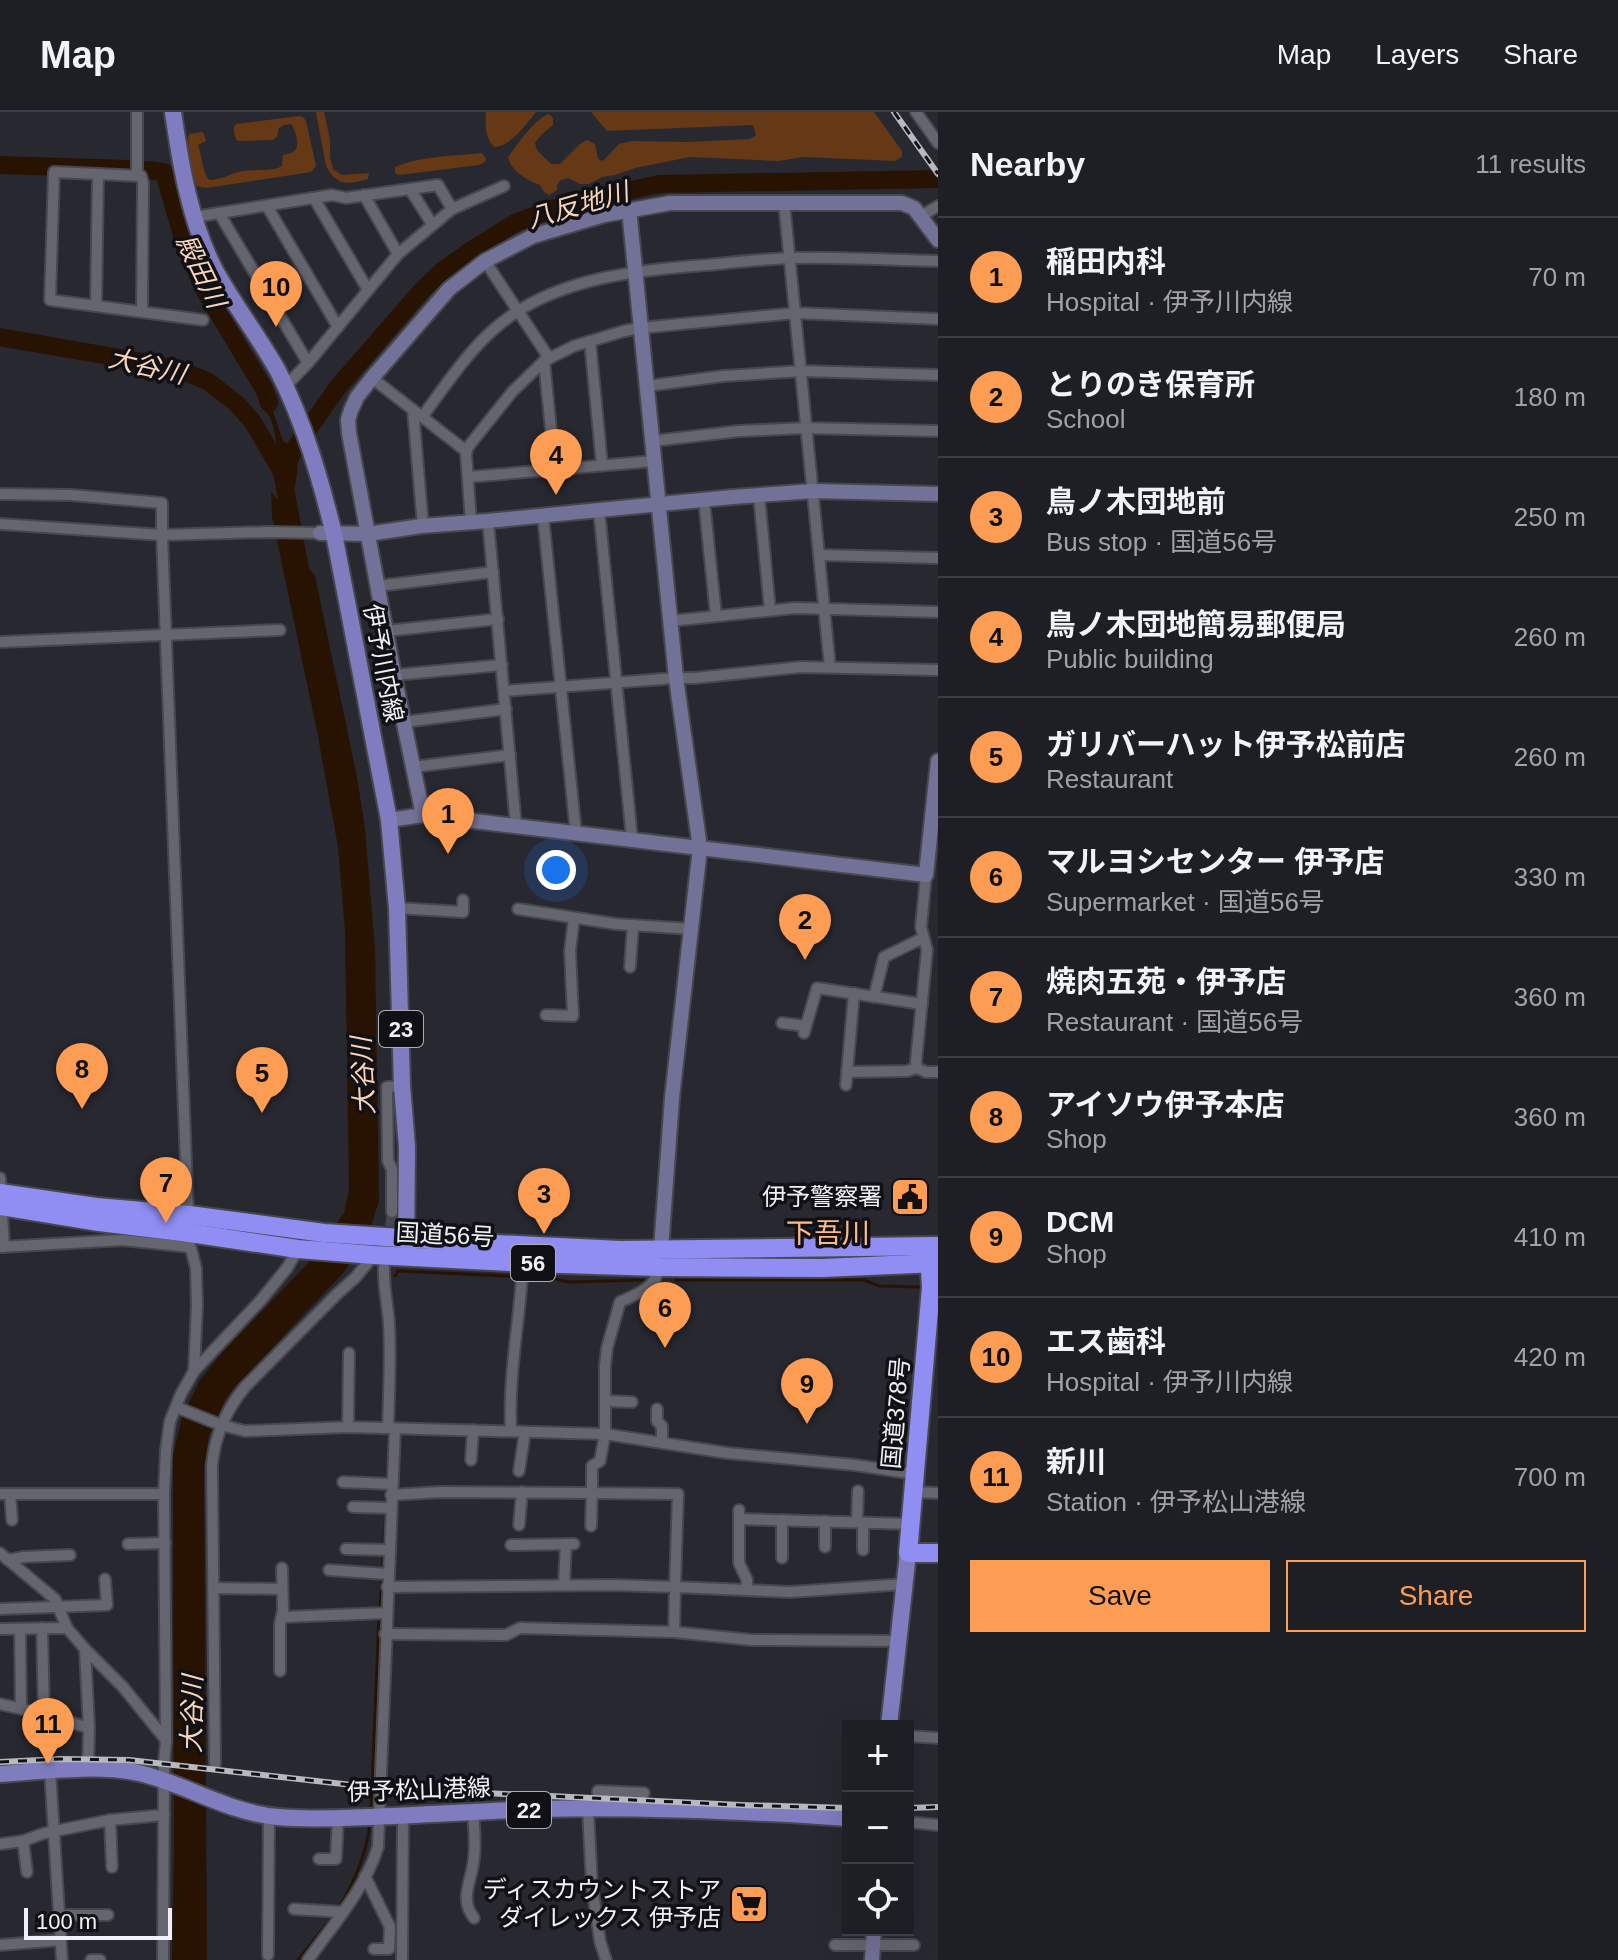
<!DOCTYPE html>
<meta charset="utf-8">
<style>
body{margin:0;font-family:Arial,"Noto Sans JP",sans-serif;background:#2b2b32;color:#f1f3f6}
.controls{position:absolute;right:24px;bottom:24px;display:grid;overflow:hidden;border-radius:0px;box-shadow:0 8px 32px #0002}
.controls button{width:72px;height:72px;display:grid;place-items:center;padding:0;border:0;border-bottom:2px solid #3c3c42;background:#1e1e25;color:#f1f3f6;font:40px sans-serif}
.scale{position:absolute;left:24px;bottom:20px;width:148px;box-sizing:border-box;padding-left:8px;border:4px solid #f0f1f7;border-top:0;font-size:22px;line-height:28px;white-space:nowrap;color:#f0f1f7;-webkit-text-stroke:6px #111115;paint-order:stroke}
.you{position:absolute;left:556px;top:758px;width:28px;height:28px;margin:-20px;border:6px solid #fff;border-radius:50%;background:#1a73e8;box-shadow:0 0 0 12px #1a73e833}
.badge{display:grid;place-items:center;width:52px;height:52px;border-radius:50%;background:#fc9d53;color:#111;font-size:26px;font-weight:700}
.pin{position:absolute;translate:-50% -66px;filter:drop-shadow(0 2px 4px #0008)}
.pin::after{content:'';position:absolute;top:42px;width:28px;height:24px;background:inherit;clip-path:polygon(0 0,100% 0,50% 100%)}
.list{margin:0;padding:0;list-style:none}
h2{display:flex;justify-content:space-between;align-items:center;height:104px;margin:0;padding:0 32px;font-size:34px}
h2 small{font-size:26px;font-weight:400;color:#a1a2a7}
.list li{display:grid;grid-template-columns:52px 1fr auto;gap:24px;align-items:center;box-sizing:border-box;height:120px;padding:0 32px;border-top:2px solid #3c3c42}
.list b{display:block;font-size:30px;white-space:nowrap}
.list p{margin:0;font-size:26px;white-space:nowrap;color:#a1a2a7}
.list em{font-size:26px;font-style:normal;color:#a1a2a7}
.actions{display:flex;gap:16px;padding:24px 32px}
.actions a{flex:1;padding:18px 0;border:2px solid #fc9d53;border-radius:0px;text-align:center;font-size:28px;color:#fc9d53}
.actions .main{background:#fc9d53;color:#111}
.icon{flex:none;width:44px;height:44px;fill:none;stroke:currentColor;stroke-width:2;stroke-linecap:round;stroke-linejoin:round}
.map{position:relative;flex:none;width:938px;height:1848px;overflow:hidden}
header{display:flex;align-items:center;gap:48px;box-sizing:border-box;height:112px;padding:0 40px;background:#1e1e25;border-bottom:2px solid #3c3c42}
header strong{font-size:38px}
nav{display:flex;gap:44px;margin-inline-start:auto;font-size:28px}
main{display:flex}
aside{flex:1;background:#1e1e25}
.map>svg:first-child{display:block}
.green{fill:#653916}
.water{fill:#281303}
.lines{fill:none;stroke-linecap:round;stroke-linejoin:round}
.stream{stroke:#281303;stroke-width:3}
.river{stroke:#281303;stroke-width:18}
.street-tunnel{stroke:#46464f;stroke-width:10;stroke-dasharray:10 5;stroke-linecap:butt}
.street-casing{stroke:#47474e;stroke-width:14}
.secondary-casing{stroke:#47474e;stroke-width:18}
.primary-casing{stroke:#47474e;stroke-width:20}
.highway-casing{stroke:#47474e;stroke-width:22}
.street{stroke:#656570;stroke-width:10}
.secondary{stroke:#727197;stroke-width:14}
.primary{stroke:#7f7dbf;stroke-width:16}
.highway{stroke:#908df3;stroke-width:18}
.rail-casing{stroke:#b8b9bf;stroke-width:6}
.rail{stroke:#111115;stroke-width:3;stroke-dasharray:9;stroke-linecap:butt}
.labels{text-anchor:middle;stroke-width:7;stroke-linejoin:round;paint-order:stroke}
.shield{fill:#111115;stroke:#adaeb3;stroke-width:2}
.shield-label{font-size:22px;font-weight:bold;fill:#f0f1f7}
.street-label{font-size:24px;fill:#f0f1f7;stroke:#111115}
.poi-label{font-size:24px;fill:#f0f1f7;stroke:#111115;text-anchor:end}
.water-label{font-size:26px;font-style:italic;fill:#fbd5ba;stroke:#111115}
.quarter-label{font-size:28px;fill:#fdba89;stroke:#111115}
</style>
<header>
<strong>Map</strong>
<nav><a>Map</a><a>Layers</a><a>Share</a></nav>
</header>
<main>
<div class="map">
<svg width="938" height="1848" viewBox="0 0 938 1848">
<rect width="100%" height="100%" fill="#282831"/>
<g class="green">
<path d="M316,0H324L330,28V45L333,57L342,63L369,61L368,67C348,73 336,74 326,54Z"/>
<path d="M486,0H536C525,13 512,34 494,35C485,26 485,12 486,0Z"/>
<path d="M591,0H874L902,39V45L895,49L804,45L779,49L690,45L635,56L615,63L602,65L589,72H580L568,66L561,68L557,73V78L549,83L544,80L540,73C528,69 511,59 508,45C517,33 535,6 549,2L553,6V13L541,23L535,31L537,38L551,52H560L580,32L587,28L595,32L598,47L603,49L619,32L632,29L688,30L750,27L756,23L753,13L607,19Z"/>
<path d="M299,4L303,5L306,9L316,54L311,60L206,76L197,74C189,60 189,41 188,25L189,22L202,20L204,22L206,29L198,33C202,44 202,58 209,68C220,68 230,62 242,59C255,57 271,60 282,54L283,43C286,42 291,42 294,39C301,33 295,18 291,12L284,13L279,16L277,25L273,28L238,29C234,25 234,20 234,15L236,12Z"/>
<path d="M482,41L486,47L485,50L479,53L399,63L395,61V55C422,44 453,44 482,41Z"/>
</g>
<path class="water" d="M263,270L283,329L289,333L295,326L298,336L297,362L292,392L291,436L294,445L308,455L315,464L357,665L365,716L375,837L379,1089L372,1111L345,1159L235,1275L225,1288L209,1324L204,1356L207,1848H172L174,1733L173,1344L182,1305L200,1268L221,1242L309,1150L344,1101L349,1078L345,819L338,735L317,619L272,405L271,380L278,388L279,386V348L273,314L270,305L263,296L267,295L259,273Z"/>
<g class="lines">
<g class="stream">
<path d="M395,1164L398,1159L551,1166L569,1170L643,1168"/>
<path d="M676,1168H864L879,1174L919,1175"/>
<path d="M387,1369L389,1336"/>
<path d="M380,1497L386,1400"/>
<path d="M371,1700L379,1504"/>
<path d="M341,1792C356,1767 366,1742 370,1712"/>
<path d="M298,1848L331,1807"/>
</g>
<g class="river">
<path d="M0,53L129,57"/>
<path d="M147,58L164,60L185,134L205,179L264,277L269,291"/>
<path d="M0,225L149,251L183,259L209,270L237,292L253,310L282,360L303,473"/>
<path d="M286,352L295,336L338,275L422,178L442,159L470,139L515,111L552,97L593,86L659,72L938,67"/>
</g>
<path class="street-tunnel" d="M388,1129L392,1100"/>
<g class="street-casing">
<g id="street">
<path d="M137,0V63"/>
<path d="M916,0L938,31"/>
<path d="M410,77L432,112"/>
<path d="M364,83L398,142"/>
<path d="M314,86L368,178"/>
<path d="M784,90L830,555"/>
<path d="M267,94L338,215"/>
<path d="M219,101L308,251"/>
<path d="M921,104L938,94"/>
<path d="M194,105L332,83L346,86L438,73L452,97"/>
<path d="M485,149L549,246"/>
<path d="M96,194L98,62"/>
<path d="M142,200L143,71L141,64L54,60L50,188L203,208"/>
<path d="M590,229L602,353"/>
<path d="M544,249L555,357"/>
<path d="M372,266L466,339"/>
<path d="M647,274L723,264L802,259L938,263"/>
<path d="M285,275L308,251L398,142L452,97L504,74"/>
<path d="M413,298L423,414"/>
<path d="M422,305C446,273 469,237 500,212C556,166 637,158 707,153C735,150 764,147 792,146C841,145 889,148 938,149"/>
<path d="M653,329L739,319L806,316L938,319"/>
<path d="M468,365L655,349"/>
<path d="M0,382L71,383L162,391V423L189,1129L196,1156L197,1193L194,1259"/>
<path d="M759,383L770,498"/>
<path d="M704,388L716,504"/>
<path d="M599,398L632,727"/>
<path d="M543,404L576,721"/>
<path d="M488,409L516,714"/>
<path d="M471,410L466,342L468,335L512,280L544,249L574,234L624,219L640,216L796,201L938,207"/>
<path d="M0,412L162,423L268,420L320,421"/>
<path d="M821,443L938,446"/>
<path d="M378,474L493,460"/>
<path d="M670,509L795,496L938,500"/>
<path d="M386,519L498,507"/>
<path d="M0,530L280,518"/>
<path d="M394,563L502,553"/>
<path d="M504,579L676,566H695L801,555L938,558"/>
<path d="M404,610L506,597"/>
<path d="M413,655L510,643"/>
<path d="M926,763L921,815L927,838L916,950L917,956L926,960H938"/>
<path d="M397,796L463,800V788"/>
<path d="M518,797L616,812L692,817"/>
<path d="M630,855L633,813"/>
<path d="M874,885L884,845L923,826"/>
<path d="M546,903L573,904L570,839L574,806"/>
<path d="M782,911L805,914"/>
<path d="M804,921L817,876L922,892"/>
<path d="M847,960L907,959L917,956"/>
<path d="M846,973L854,881"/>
<path d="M0,1066L4,1135"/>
<path d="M392,1100V1057L388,1049L387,975L402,974"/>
<path d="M0,1135L123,1128L190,1135"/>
<path d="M384,1155C383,1174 388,1193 389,1212C391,1247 389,1281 388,1315"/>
<path d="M659,1155C656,1177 638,1181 620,1190L607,1236L605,1254V1322L600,1349L592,1354V1381L678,1382L675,1475L790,1480L905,1472"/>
<path d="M605,1289L632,1290"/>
<path d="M176,1295L221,1313L245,1319L348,1315L605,1322L727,1341L855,1353L915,1362"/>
<path d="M657,1297V1309L662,1314V1331"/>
<path d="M348,1315L349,1241"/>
<path d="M511,1319C508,1263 520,1207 523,1151"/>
<path d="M471,1348L473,1318"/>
<path d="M519,1359L525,1320"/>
<path d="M343,1370L392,1372"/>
<path d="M914,1380L938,1381"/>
<path d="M0,1382H164"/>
<path d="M10,1382L12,1408"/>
<path d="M391,1383L440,1380L592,1381L591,1414"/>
<path d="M353,1395L391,1396"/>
<path d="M739,1398V1451L747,1468V1478"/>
<path d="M739,1407L911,1412"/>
<path d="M825,1409V1435"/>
<path d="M857,1410L858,1379"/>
<path d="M519,1413L522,1380"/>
<path d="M128,1432L165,1431"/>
<path d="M511,1433L574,1432"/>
<path d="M346,1437L389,1438"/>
<path d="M863,1438V1411"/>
<path d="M0,1441L55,1487L67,1516L85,1537L123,1575L166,1628"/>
<path d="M782,1446V1408"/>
<path d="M8,1448L23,1445L70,1443"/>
<path d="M329,1458L387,1462"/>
<path d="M564,1473L566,1432"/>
<path d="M387,1475L612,1473L675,1475L674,1520"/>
<path d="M214,1476L281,1477"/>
<path d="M0,1497L107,1493L105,1467"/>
<path d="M282,1505L386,1501"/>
<path d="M42,1516L44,1602"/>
<path d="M0,1517L67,1516"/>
<path d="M20,1517L21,1597"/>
<path d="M385,1522L506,1523L520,1516L674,1520L752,1528L899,1529"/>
<path d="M85,1537L89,1616L88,1658"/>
<path d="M280,1559V1512L283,1498L282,1456"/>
<path d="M0,1592L44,1602L89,1616"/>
<path d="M908,1624L938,1626"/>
<path d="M215,1652L212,1353C215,1323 226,1298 245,1275L337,1182L355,1166L374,1143"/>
<path d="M50,1659L62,1848"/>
<path d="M588,1697L592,1774L600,1829L606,1848"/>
<path d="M598,1697V1679L644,1681"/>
<path d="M473,1700C474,1715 476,1730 474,1745C473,1767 458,1786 474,1806"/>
<path d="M110,1708L112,1755"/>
<path d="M908,1710L938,1713"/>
<path d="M23,1729L27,1760"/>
<path d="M0,1732L23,1729L45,1721L110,1708L164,1703"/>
<path d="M319,1747H336L338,1706"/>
<path d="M365,1764L390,1815L389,1837H374"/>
<path d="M294,1797L342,1800"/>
<path d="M60,1803H108"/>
<path d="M0,1833L61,1828"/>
<path d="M835,1833H914"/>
<path d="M268,1843L269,1704"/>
<path d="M91,1848H100"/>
<path d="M163,1848L164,1651L166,1628L164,1382L166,1338L170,1309L181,1282L194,1259L261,1188L287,1156L298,1137"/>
<path d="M308,1848C333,1813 365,1777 378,1735L395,1316"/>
<path d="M402,1848L403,1703"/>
</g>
</g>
<g class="secondary-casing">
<g id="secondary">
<path d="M629,97L676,566L700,736L672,986L661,1137"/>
<path d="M320,421L368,422L421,414L488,409L732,385L814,379L938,382"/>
<path d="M423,703L394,563L349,321L348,308L351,298L357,285L372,266L449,177L485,149L533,124L604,103L670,91H902L914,96L938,128"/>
<path d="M389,708L423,703L926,763L938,649"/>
<path d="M872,1848L874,1818"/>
</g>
</g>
<g class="primary-casing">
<g id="primary">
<path d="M173,0C181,55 190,110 216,160C235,194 259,225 278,259C304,310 320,366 334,422L389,708L397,796L402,974L407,1035L406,1139"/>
<path d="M889,1614L908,1441"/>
<path d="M0,1662C41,1659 100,1652 139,1661C186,1672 229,1701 278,1705C308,1708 339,1706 369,1705C425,1703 482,1699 539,1697C641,1694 745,1699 848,1706"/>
</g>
</g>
<g class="highway-casing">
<g id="highway">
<path d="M0,1081L96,1095L189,1103L324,1121L476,1131L620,1138L938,1134"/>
<path d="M0,1094L99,1110L190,1121L298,1137L374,1143L529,1151L659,1155L822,1156L938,1151"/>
<path d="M929,1141L931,1175L908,1441H938"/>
</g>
</g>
<use href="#street" class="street"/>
<use href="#secondary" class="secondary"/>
<use href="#primary" class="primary"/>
<use href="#highway" class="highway"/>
<g class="rail-casing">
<g id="rail">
<path d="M894,0L938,62"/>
<path d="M0,1650L61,1647L129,1648L379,1676L740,1693L848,1696"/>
<path d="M908,1696L938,1695"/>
</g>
</g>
<use href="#rail" class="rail"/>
</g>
<defs>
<g id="civic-square" transform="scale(2)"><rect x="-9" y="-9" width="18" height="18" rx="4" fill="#fc9d53" stroke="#111115"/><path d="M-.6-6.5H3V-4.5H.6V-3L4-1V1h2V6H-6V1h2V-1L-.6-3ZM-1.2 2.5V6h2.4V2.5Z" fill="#111"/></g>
<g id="supermarket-square" transform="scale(2)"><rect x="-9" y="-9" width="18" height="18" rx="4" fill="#fc9d53" stroke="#111115"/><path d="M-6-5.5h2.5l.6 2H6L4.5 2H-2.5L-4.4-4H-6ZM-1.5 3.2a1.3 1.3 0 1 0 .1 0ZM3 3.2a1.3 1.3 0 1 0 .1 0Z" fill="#111"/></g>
</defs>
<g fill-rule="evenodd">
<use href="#civic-square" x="910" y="1085"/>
<use href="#supermarket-square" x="749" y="1792"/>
</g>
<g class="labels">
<g class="shield">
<rect x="379" y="899" width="44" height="36" rx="6"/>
<rect x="511" y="1133" width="44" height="36" rx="6"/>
<rect x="507" y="1680" width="44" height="36" rx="6"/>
</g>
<g class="shield-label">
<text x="401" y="925">23</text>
<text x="533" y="1159">56</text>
<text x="529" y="1706">22</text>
</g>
<g class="street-label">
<text transform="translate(383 551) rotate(79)" y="8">伊予川内線</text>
<text transform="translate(445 1123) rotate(3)" y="8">国道56号</text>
<text transform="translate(896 1301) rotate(-85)" y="8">国道378号</text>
<text transform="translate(419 1678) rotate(-2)" y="8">伊予松山港線</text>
</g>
<g class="poi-label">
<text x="882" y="1093">伊予警察署</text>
<text x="721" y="1786">ディスカウントストア<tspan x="721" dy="28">ダイレックス 伊予店</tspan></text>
</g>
<g class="water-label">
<text transform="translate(578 93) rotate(-16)" y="9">八反地川</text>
<text transform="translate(201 159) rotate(64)" y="9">殿田川</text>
<text transform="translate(147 254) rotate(13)" y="9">大谷川</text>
<text transform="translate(363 964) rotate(-93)" y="9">大谷川</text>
<text transform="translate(192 1602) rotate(-89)" y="9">大谷川</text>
</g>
<g class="quarter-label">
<text x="828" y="1131">下吾川</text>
</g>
</g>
</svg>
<div class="controls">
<button>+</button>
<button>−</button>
<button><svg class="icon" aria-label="locate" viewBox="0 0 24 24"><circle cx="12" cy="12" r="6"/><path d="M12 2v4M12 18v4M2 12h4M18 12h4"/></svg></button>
</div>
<div class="scale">100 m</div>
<div class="you"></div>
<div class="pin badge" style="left:448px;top:742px">1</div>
<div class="pin badge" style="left:805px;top:848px">2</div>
<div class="pin badge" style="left:544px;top:1122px">3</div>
<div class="pin badge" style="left:556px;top:383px">4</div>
<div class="pin badge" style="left:262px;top:1001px">5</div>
<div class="pin badge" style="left:665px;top:1236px">6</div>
<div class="pin badge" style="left:166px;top:1111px">7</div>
<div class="pin badge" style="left:82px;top:997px">8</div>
<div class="pin badge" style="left:807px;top:1312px">9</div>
<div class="pin badge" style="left:276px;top:215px">10</div>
<div class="pin badge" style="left:48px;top:1652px">11</div>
</div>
<aside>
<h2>Nearby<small>11 results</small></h2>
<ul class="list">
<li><span class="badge">1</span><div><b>稲田内科</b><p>Hospital · 伊予川内線</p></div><em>70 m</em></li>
<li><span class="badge">2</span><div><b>とりのき保育所</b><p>School</p></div><em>180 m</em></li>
<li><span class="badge">3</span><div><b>鳥ノ木団地前</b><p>Bus stop · 国道56号</p></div><em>250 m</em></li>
<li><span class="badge">4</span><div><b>鳥ノ木団地簡易郵便局</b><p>Public building</p></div><em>260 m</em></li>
<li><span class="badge">5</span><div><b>ガリバーハット伊予松前店</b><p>Restaurant</p></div><em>260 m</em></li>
<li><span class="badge">6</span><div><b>マルヨシセンター 伊予店</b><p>Supermarket · 国道56号</p></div><em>330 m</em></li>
<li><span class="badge">7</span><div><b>焼肉五苑・伊予店</b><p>Restaurant · 国道56号</p></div><em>360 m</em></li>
<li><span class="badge">8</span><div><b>アイソウ伊予本店</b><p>Shop</p></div><em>360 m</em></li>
<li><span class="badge">9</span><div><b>DCM</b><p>Shop</p></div><em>410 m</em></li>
<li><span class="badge">10</span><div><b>エス歯科</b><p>Hospital · 伊予川内線</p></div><em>420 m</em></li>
<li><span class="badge">11</span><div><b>新川</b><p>Station · 伊予松山港線</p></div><em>700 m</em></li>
</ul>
<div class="actions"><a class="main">Save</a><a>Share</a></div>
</aside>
</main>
